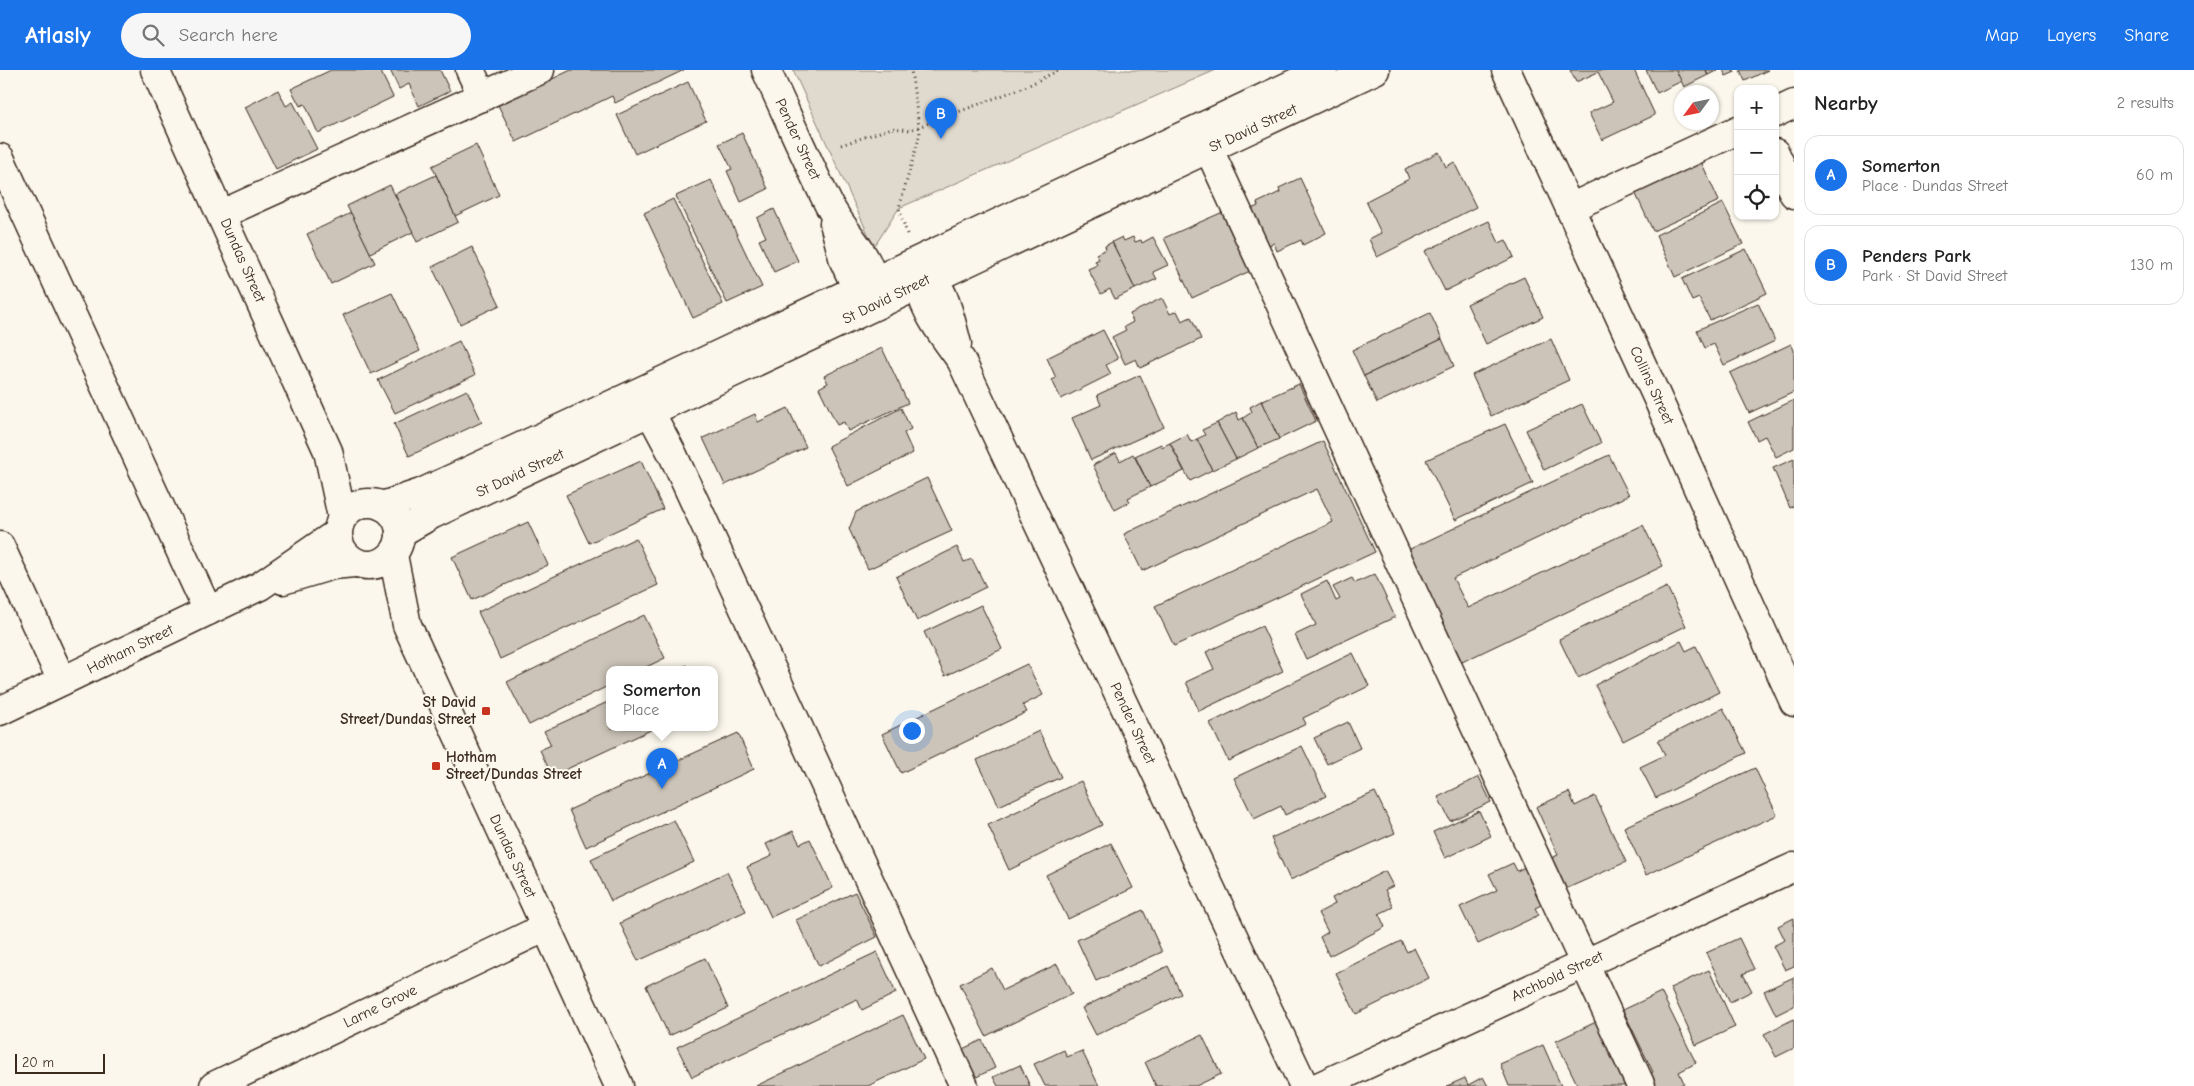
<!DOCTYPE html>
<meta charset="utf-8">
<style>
body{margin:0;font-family:"Comic Neue",sans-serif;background:#f6f6f6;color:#222}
.controls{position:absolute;right:15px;top:15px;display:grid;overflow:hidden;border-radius:10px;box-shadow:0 1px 4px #0004}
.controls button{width:45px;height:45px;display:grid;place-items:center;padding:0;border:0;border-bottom:1px solid #e0e0e0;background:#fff;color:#222;font:25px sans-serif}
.compass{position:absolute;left:1674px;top:15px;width:45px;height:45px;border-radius:50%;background:#fff;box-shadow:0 1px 4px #0004;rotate:237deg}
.scale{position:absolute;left:15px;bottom:12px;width:90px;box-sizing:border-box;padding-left:5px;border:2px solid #3b2a1e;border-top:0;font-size:14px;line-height:18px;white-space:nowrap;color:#3b2a1e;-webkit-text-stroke:4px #fbf7ec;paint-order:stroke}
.you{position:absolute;left:911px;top:660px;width:18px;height:18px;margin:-12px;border:4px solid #fff;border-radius:50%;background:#1a73e8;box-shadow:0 0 0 8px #1a73e833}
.badge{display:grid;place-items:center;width:32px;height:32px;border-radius:50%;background:#1a73e8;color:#fff;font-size:16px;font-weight:700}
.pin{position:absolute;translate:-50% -41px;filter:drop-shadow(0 1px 2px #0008)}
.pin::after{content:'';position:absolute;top:26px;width:18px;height:15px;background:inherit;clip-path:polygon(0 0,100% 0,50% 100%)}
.popup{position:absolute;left:606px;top:596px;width:112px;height:65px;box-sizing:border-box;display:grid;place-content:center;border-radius:10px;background:#fff;filter:drop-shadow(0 1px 4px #0005);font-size:16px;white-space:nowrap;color:#767676}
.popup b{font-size:19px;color:#222}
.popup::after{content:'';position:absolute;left:50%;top:100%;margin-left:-10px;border:10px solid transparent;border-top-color:#fff}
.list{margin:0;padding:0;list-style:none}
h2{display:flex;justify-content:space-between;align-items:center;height:65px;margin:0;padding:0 20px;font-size:21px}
h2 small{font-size:16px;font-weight:400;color:#767676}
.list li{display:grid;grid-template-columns:32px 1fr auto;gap:15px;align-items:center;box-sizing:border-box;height:80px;margin:0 10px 10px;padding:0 10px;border:1px solid #e0e0e0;border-radius:15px}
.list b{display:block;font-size:19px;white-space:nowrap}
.list p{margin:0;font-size:16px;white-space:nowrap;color:#767676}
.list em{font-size:16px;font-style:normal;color:#767676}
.icon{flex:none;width:28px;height:28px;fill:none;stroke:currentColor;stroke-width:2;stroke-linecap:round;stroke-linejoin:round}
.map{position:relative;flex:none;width:1794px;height:1016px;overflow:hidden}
header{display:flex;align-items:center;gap:30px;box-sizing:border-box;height:70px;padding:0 25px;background:#1a73e8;color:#fff}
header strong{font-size:24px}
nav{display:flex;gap:28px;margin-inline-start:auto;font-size:18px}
.search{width:350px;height:45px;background:#f6f6f6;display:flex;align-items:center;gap:12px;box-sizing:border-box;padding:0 18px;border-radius:28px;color:#767676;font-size:19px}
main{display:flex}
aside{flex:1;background:#fff}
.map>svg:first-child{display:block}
.green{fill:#dfd9ce;stroke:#8d8276}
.building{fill:#ccc4b9;stroke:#3b2a1e}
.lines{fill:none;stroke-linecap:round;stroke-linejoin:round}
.minor-casing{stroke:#3b2a1e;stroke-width:31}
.path{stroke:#3b2a1e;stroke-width:3;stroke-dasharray:1 4;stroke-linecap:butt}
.minor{stroke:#fbf7ec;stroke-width:28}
.poi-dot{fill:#c8321e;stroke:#fbf7ec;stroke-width:2}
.labels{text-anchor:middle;stroke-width:4;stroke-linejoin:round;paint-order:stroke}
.street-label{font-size:15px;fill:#3b2a1e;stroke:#fbf7ec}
.poi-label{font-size:15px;font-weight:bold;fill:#3b2a1e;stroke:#fbf7ec;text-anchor:end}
</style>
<header>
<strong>Atlasly</strong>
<div class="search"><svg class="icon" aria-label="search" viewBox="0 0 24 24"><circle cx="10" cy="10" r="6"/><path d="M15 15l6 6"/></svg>Search here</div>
<nav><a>Map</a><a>Layers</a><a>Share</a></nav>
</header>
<main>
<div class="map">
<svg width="1794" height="1016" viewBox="0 0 1794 1016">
<rect width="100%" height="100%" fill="#fbf7ec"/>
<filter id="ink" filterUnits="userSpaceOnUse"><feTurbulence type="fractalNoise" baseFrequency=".02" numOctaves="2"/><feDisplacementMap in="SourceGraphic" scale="10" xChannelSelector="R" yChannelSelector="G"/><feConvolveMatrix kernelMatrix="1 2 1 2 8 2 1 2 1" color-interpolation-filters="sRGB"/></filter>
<g filter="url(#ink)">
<path class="green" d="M793,0H1216L899,138L874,177Z"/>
<g class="building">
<path d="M331,0H380L393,27L318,63L305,34L300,36L291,19Z"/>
<path d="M390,0H440L450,21L419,36L409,14L399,19Z"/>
<path d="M571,0H684L615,33L612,26L516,72L498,35Z"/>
<path d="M1570,0H1634L1655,45L1602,70L1589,43L1613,32L1598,2L1576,12Z"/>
<path d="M1646,0H1676L1682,11L1657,23Z"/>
<path d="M1676,0H1706L1708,5L1684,17Z"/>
<path d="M1706,0H1718L1708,5Z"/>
<path d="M1723,0H1734L1735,2L1726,6Z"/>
<path d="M1740,0H1768L1745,11Z"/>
<path d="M688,12L706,51L635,84L617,45Z"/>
<path d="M278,20L286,36L293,32L317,79L276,99L245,37Z"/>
<path d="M742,63L768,119L741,132L727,101L732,99L719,74Z"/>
<path d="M476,75L499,125L455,146L432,96Z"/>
<path d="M1439,82L1446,97L1454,92L1476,137L1377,187L1369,169L1381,163L1366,131L1409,109L1405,99Z"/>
<path d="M1699,87L1719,131L1653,161L1633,118Z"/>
<path d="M436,105L458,152L417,172L395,124Z"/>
<path d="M1300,108L1326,163L1303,175L1301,170L1277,181L1274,173L1267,176L1247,141L1258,136L1257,133L1280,122L1279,118Z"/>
<path d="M711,110L762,217L727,233L676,126Z"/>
<path d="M390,115L413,162L370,183L347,136Z"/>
<path d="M673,129L723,234L693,248L644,143Z"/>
<path d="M1723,133L1743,174L1675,207L1656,165Z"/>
<path d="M774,139L798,191L774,202L759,170L766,167L757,148Z"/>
<path d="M1223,142L1250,201L1192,228L1164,168Z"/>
<path d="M351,143L375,193L331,214L307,164Z"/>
<path d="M1489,151L1499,173L1506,170L1514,187L1445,221L1425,181Z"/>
<path d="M1122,167L1124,171L1133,167L1135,172L1141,170L1142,173L1153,167L1168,195L1153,202L1157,209L1135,219L1112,172Z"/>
<path d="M1112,172L1135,219L1115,229L1110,219L1101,224L1088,199L1097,195L1095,191L1099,189L1096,184L1106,179L1105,176Z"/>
<path d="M472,177L500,235L460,254L432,197Z"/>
<path d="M1746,179L1767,223L1710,250L1699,228L1692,231L1682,209Z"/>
<path d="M1524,207L1543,247L1486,274L1467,234Z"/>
<path d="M392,223L420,281L371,304L343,245Z"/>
<path d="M1162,228L1170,244L1177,241L1182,251L1191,247L1201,269L1140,298L1136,289L1125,294L1112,267L1126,260L1124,257L1133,252L1130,244Z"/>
<path d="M1758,233L1775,271L1724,295L1714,274L1705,278L1697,260Z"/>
<path d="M1430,243L1442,269L1364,306L1352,280Z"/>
<path d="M1103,260L1118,289L1106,295L1111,304L1061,329L1052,310L1056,308L1047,288Z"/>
<path d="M1442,269L1454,296L1377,333L1364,306Z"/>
<path d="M1551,269L1569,310L1491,346L1472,305Z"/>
<path d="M459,271L475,305L395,343L378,310Z"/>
<path d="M1791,274L1794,280V322L1749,343L1730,303Z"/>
<path d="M882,278L908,333L848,361L844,352L837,355L819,318L828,313L824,306Z"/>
<path d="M1140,305L1164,357L1091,390L1072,348L1101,335L1097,325Z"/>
<path d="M1299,314L1316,351L1279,369L1261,331Z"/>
<path d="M467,320L482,352L409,386L394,354Z"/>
<path d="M1794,330V378L1776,387L1765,366L1757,370L1748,352Z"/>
<path d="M1261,331L1279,369L1258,378L1243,348L1252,342L1250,337Z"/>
<path d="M1582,334L1601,373L1544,400L1526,360Z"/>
<path d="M788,338L806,377L725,415L703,368L755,344L758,352Z"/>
<path d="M901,338L911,359L904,363L913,383L848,416L828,376Z"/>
<path d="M1236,342L1239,350L1243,348L1258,378L1236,389L1217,353Z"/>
<path d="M1217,353L1236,389L1212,400L1197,369L1205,365L1202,360Z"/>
<path d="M1505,354L1533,413L1455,450L1426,390Z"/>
<path d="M1187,364L1191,372L1197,369L1212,400L1190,411L1170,373Z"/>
<path d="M1323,371L1375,482L1174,576L1155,536L1333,452L1317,419L1142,501L1124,464Z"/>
<path d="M1170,373L1184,401L1150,417L1135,386L1161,374L1162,377Z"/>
<path d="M1116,383L1120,391L1133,384L1150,417L1128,428L1130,432L1115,440L1093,395Z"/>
<path d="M1609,385L1629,425L1453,508L1468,538L1643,455L1663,496L1462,592L1408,480Z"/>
<path d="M1794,389V436L1790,438L1773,398Z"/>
<path d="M641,391L663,439L589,473L566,425Z"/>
<path d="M927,408L952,461L868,499L849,459L856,442Z"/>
<path d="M528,452L548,495L472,530L452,487Z"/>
<path d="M636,468L658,515L500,589L478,542Z"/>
<path d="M957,477L964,492L972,489L986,517L917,551L896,507Z"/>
<path d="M1375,504L1395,547L1306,589L1295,565L1316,555L1301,524L1327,511L1336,531L1340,529L1333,517L1352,508L1355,513Z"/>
<path d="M1667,517L1686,556L1578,608L1559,569Z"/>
<path d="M981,535L1002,579L945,606L924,562Z"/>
<path d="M644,545L665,588L640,600H610V615L529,655L507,612Z"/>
<path d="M1262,556L1283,601L1199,641L1186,612L1214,599L1206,582Z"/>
<path d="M1681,571L1686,581L1696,576L1719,622L1623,671L1595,615Z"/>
<path d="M1353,583L1369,616L1303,648L1306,654L1228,691L1210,653Z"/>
<path d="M1027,594L1043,625L1023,635L1027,642L901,703L882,664Z"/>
<path d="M687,595L689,600H675Z"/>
<path d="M610,631V658H655L552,706L540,680L551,675L544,661Z"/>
<path d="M1723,638L1746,683L1656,728L1640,697L1665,685L1658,671Z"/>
<path d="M1348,652L1360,678L1327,694L1314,668Z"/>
<path d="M1039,661L1061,707L999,736L977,690Z"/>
<path d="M738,663L754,699L586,777L569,740Z"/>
<path d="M1302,676L1326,726L1285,745L1281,736L1254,749L1234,708Z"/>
<path d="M1755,698L1777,745L1646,805L1624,757Z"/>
<path d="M1479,707L1491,732L1450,751L1438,727Z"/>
<path d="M1081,711L1102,755L1009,800L988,755Z"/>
<path d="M1375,722L1395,763L1290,810L1271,768Z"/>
<path d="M1569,722L1575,736L1595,726L1626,792L1561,821L1547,790L1558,785L1536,737Z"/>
<path d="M1479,741L1491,766L1445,788L1433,762Z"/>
<path d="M674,750L694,792L611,831L591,789Z"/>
<path d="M793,761L800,774L810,769L833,818L771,847L747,797L772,786L766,774Z"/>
<path d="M1111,773L1133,818L1068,849L1046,805Z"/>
<path d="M1513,793L1517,801L1529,795L1548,832L1535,838L1539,845L1478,874L1460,837L1497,820L1489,804Z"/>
<path d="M1385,801L1393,816L1385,820L1393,837L1379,844L1385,857L1329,886L1320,867L1328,862L1318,843L1335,834L1332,828Z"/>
<path d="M727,802L746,841L638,891L620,853Z"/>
<path d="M855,822L877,867L819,896L796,850Z"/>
<path d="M1143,840L1162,882L1096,911L1077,870Z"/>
<path d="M1794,848V896L1785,900L1773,876L1785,870L1778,856Z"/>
<path d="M1739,868L1754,899L1743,904L1752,921L1730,932L1706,883Z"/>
<path d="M1401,871L1407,882L1414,878L1429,908L1356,944L1336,903Z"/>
<path d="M877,882L896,923L862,940L857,929L692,1007L677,977Z"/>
<path d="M705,888L728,938L669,966L646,916Z"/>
<path d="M1057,894L1072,924L986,966L960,914L992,898L1003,920Z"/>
<path d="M1168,896L1181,924L1096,965L1082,938Z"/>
<path d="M1709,900L1735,957L1696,975L1670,918Z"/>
<path d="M1794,907V936L1776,945L1764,921Z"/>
<path d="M1661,922L1696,993L1679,1002L1684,1013L1678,1016H1654L1649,1004L1653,1002L1623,940Z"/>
<path d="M903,945L924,989L868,1016H756Z"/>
<path d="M1794,949V978L1776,987L1764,964Z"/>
<path d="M1598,951L1630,1016H1578L1556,971Z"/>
<path d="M1202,965L1221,1004L1196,1016H1156L1145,992Z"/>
<path d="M982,970L995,998L970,1010L956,982Z"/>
<path d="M1543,975L1561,1016H1509L1500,994Z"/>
<path d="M1064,980L1067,987L1082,981L1099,1016H1045L1034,994Z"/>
<path d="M1020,995L1030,1016H998L993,1007Z"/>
<path d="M1483,1007L1488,1016H1447L1465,1008L1468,1015Z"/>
</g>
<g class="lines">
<g class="minor-casing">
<g id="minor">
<path d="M155,0L328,381L342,447"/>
<path d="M470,0L483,27"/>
<path d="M766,0C787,45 807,91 829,135C847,169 875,186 875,229"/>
<path d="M1506,0L1656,325L1794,632"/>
<path d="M1775,43L1794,34"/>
<path d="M1200,60L1641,1016"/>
<path d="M1775,83L1794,124"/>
<path d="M0,88L208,541"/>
<path d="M1570,138L1738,60"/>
<path d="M222,144L540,0"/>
<path d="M834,153L844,191L855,215L871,230"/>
<path d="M920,195C944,212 950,248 957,274"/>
<path d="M916,197C920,237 938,259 961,290L1304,1016"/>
<path d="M641,325L673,385L964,1016"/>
<circle cx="369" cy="464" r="31"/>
<path d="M382,436L421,423L639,322L1323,0"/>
<path d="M400,463L431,445L1375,0"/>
<path d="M0,476L62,611"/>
<path d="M393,485L407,555L619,1016"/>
<path d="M283,510L333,495L354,493"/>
<path d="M0,641L260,516L337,463"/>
<path d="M214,1016L546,857"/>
<path d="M1320,1016L1794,797"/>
</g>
</g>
<g class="path">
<path d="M841,75L892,58L910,60L921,56L1027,16L1059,0"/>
<path d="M907,164L899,138L920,64L911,0"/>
</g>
<use href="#minor" class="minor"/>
</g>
</g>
<g class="poi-dot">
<rect x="481" y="636" width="10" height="10" rx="2.5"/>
<rect x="431" y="691" width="10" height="10" rx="2.5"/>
</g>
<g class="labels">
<g class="street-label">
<text transform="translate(1253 58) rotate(-25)" y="5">St David Street</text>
<text transform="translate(798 69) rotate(65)" y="5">Pender Street</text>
<text transform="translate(243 190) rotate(66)" y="5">Dundas Street</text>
<text transform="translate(886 229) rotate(-26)" y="5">St David Street</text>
<text transform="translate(1652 315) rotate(65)" y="5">Collins Street</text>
<text transform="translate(520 403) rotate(-25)" y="5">St David Street</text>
<text transform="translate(130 579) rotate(-26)" y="5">Hotham Street</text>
<text transform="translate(1133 653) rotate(65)" y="5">Pender Street</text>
<text transform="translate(513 786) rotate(65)" y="5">Dundas Street</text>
<text transform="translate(1557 906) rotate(-25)" y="5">Archbold Street</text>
<text transform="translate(380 936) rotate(-26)" y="5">Larne Grove</text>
</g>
<g class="poi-label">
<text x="476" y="637">St David<tspan x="476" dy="17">Street/Dundas Street</tspan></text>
<text x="446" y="692" text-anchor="start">Hotham<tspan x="446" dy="17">Street/Dundas Street</tspan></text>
</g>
</g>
</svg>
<div class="controls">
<button>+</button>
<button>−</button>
<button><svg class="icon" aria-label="locate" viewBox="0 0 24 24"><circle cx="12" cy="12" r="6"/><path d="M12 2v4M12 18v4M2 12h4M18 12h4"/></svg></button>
</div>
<svg class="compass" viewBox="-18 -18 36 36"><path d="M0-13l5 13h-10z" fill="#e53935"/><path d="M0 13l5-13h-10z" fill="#767676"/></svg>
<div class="scale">20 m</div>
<div class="you"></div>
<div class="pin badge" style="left:662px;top:719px">A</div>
<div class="popup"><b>Somerton</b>Place</div>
<div class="pin badge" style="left:941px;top:69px">B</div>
</div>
<aside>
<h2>Nearby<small>2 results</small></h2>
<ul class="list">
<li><span class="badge">A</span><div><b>Somerton</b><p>Place · Dundas Street</p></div><em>60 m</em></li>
<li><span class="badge">B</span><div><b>Penders Park</b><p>Park · St David Street</p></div><em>130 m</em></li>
</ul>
</aside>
</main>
